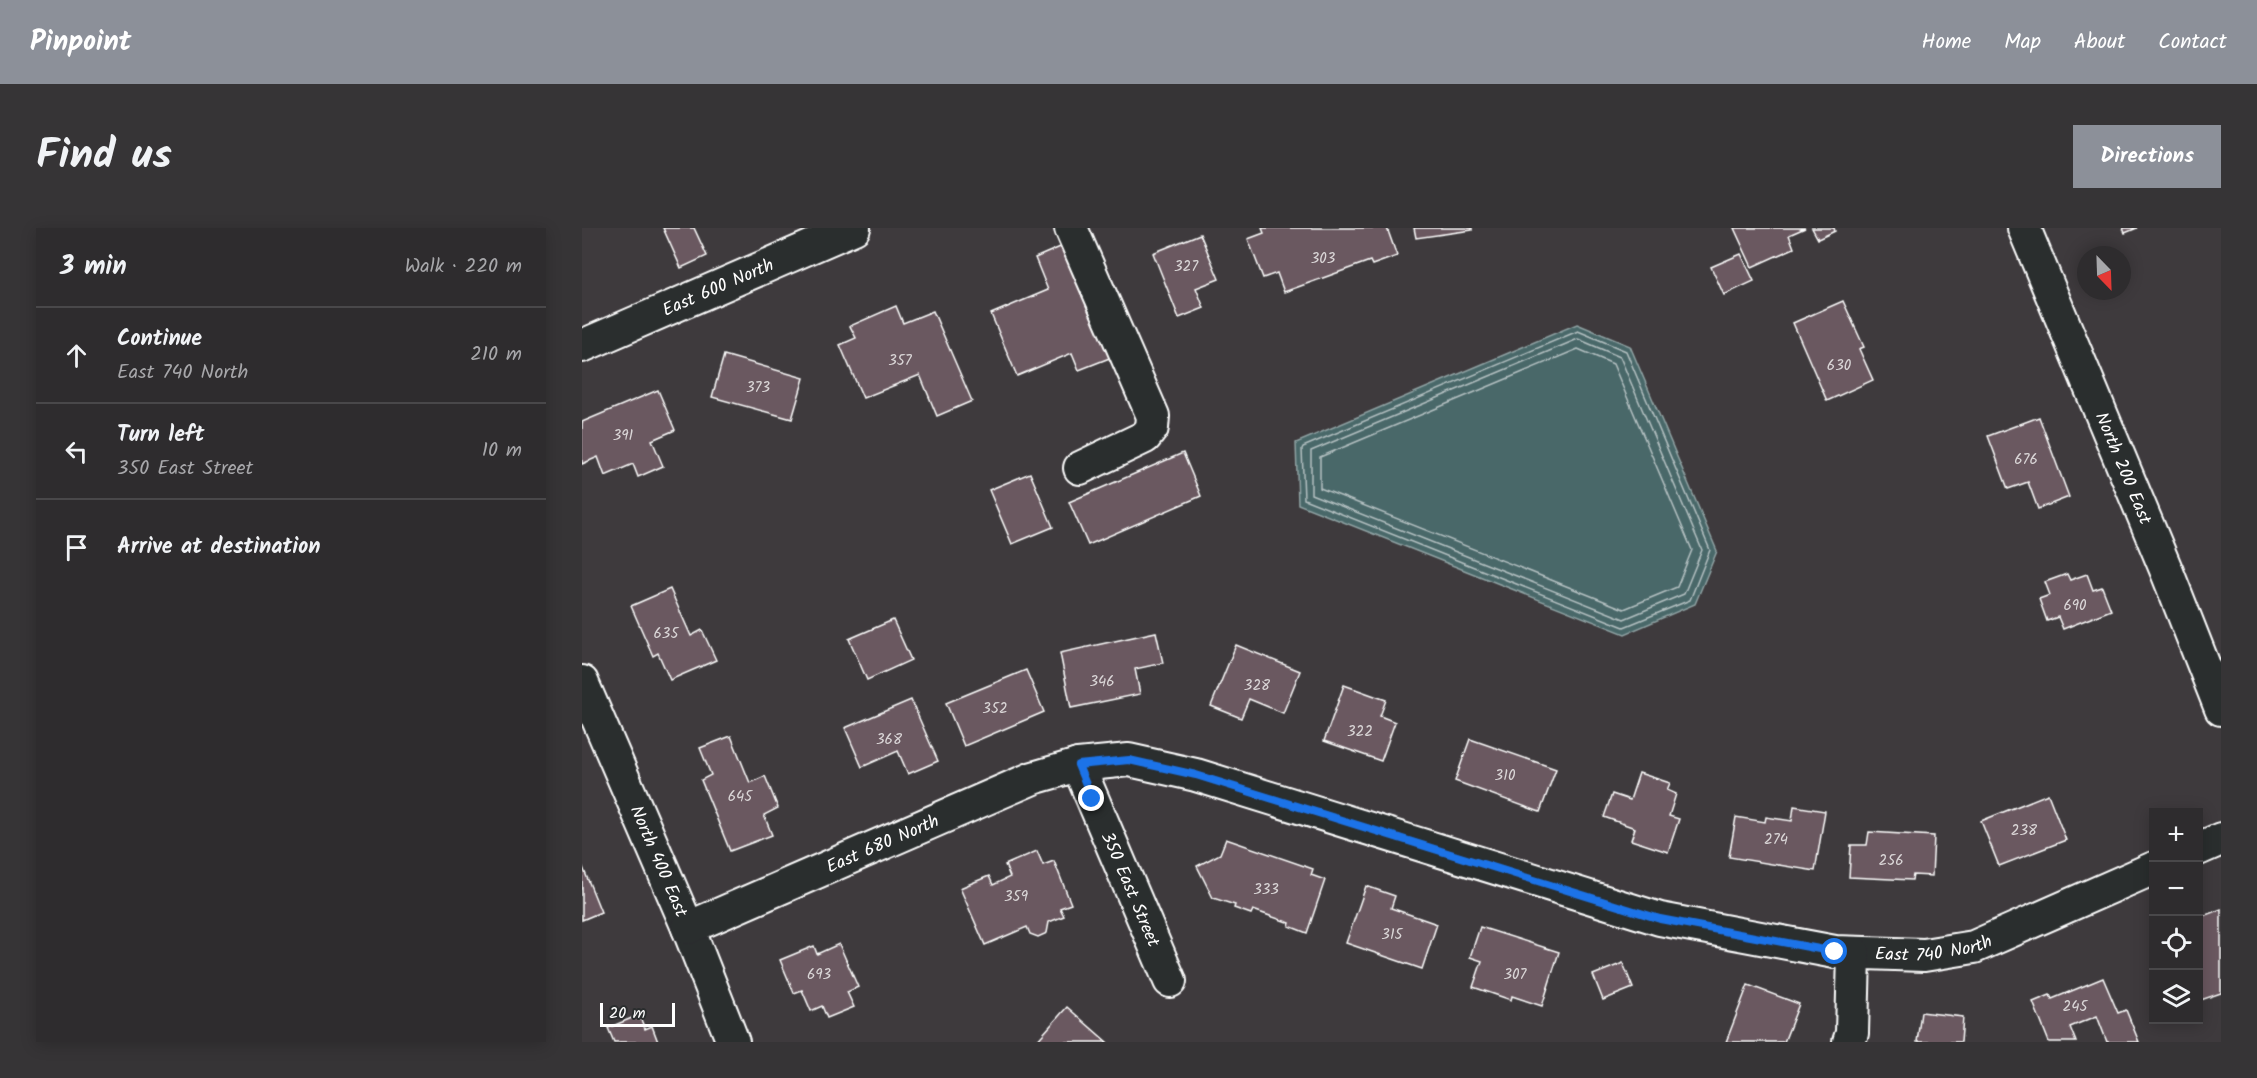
<!DOCTYPE html>
<meta charset="utf-8">
<style>
body{margin:0;font-family:Kalam,sans-serif;background:#363436;color:#f1f3f6}
.controls{position:absolute;right:18px;bottom:18px;display:grid;overflow:hidden;border-radius:0px;box-shadow:0 3px 15px #0003}
.controls button{width:54px;height:54px;display:grid;place-items:center;padding:0;border:0;border-bottom:2px solid #49484a;background:#2e2c2e;color:#f1f3f6;font:30px sans-serif}
.compass{position:absolute;left:1495px;top:18px;width:54px;height:54px;border-radius:50%;background:#2e2c2e;box-shadow:0 3px 15px #0003;rotate:157deg}
.scale{position:absolute;left:18px;bottom:15px;width:75px;box-sizing:border-box;padding-left:6px;border:3px solid #fff;border-top:0;font-size:16px;line-height:21px;white-space:nowrap;color:#fff;-webkit-text-stroke:4px #2a2d2e;paint-order:stroke}
.stop{position:absolute;width:18px;height:18px;margin:-14px;border:4px solid #1a73e8;border-radius:50%;background:#fff}
.stop.end{background:#1a73e8;border-color:#fff;box-shadow:0 2px 6px #0008}
.list{margin:0;padding:0;list-style:none}
h2{display:flex;justify-content:space-between;align-items:center;height:78px;margin:0;padding:0 24px;font-size:26px}
h2 small{font-size:20px;font-weight:400;color:#a7a7aa}
.list li{display:grid;grid-template-columns:39px 1fr auto;gap:18px;align-items:center;box-sizing:border-box;height:96px;padding:0 24px;border-top:2px solid #49484a}
.list b{display:block;font-size:22px;white-space:nowrap}
.list p{margin:0;font-size:20px;white-space:nowrap;color:#a7a7aa}
.list em{font-size:20px;font-style:normal;color:#a7a7aa}
.icon{flex:none;width:33px;height:33px;fill:none;stroke:currentColor;stroke-width:2;stroke-linecap:round;stroke-linejoin:round}
.map{position:relative;flex:none;width:1639px;height:814px;overflow:hidden;border-radius:0px}
header{display:flex;align-items:center;gap:36px;box-sizing:border-box;height:84px;padding:0 30px;background:#8c9099;color:#fff}
header strong{font-size:28px}
nav{display:flex;gap:33px;margin-inline-start:auto;font-size:21px}
.intro{display:flex;align-items:center;justify-content:space-between;box-sizing:border-box;height:144px;padding:0 36px}
h1{margin:0;font-size:42px}
.button{padding:15px 27px;border-radius:0px;background:#8c9099;color:#fff;font-size:21px;font-weight:700}
main{display:flex;gap:36px;padding:0 36px}
aside{flex:1;background:#2e2c2e;border-radius:0px;box-shadow:0 3px 15px #0003}
.map>svg:first-child{display:block}
.water{fill:#486769;stroke:#91a4a5;stroke-width:1.5}
.lines{fill:none;stroke-linecap:round;stroke-linejoin:round}
.shore{stroke:#b6c2c3;stroke-width:1.5}
.building{fill:#6b5960;stroke:#fff;stroke-width:1.5}
.minor-casing{stroke:#fff;stroke-width:36}
.minor{stroke:#2a2d2e;stroke-width:32}
.route{stroke:#1a73e8;stroke-width:8}
.labels{text-anchor:middle;stroke-width:6;stroke-linejoin:round;paint-order:stroke}
.number-label{font-size:15px;fill:#dad6d7}
.street-label{font-size:18px;fill:#fff;stroke:#2a2d2e}
</style>
<header>
<strong>Pinpoint</strong>
<nav><a>Home</a><a>Map</a><a>About</a><a>Contact</a></nav>
</header>
<div class="intro"><h1>Find us</h1><a class="button">Directions</a></div>
<main>
<aside>
<h2>3 min<small>Walk · 220 m</small></h2>
<ul class="list">
<li><svg class="icon" aria-label="ahead" viewBox="0 0 24 24"><path d="M12 20V5M6 11l6-6 6 6"/></svg><div><b>Continue</b><p>East 740 North</p></div><em>210 m</em></li>
<li><svg class="icon" aria-label="left" viewBox="0 0 24 24"><path d="M17 20v-9H6M10 6l-5 5 5 5"/></svg><div><b>Turn left</b><p>350 East Street</p></div><em>10 m</em></li>
<li><svg class="icon" aria-label="arrive" viewBox="0 0 24 24"><path d="M6 21V4h12l-3 4 3 4H6"/></svg><div><b>Arrive at destination</b></div></li>
</ul>
</aside>
<div class="map">
<svg width="1639" height="814" viewBox="0 0 1639 814">
<rect width="100%" height="100%" fill="#3e3a3d"/>
<filter id="ink" filterUnits="userSpaceOnUse"><feTurbulence type="fractalNoise" baseFrequency=".0167" numOctaves="2"/><feDisplacementMap in="SourceGraphic" scale="12" xChannelSelector="R" yChannelSelector="G"/><feConvolveMatrix kernelMatrix="1 2 1 2 8 2 1 2 1" color-interpolation-filters="sRGB"/></filter>
<g filter="url(#ink)">
<path class="water" d="M995,96L1048,118L1135,323L1113,376L1043,406L716,276L714,215Z"/>
<g class="lines">
<g class="shore">
<path d="M996,103L1044,123L1128,322L1108,372L1042,399L722,271L720,221L721,219Z"/>
<path d="M996,111L1038,129L1120,322L1102,366L1042,391L729,266V223Z"/>
<path d="M996,121L1031,136L1110,322L1095,359L1042,381L738,260V229Z"/>
</g>
</g>
<g class="building">
<path d="M81,0H112L125,28L99,40Z"/>
<path d="M680,0H805L815,28L790,37L788,33L702,64L695,45L681,50L666,11L682,5Z"/>
<path d="M832,0H890V2L834,10Z"/>
<path d="M1152,0H1223L1207,7L1212,20L1170,39Z"/>
<path d="M1230,0H1252L1253,3L1236,11Z"/>
<path d="M1541,0H1555L1543,5Z"/>
<path d="M618,6L637,51L614,60L622,80L597,90L571,25Z"/>
<path d="M483,17L530,129L497,142L490,125L435,148L409,86L466,62L453,30Z"/>
<path d="M1159,26L1172,53L1142,67L1129,39Z"/>
<path d="M1261,73L1282,119L1277,121L1291,152L1245,173L1211,95Z"/>
<path d="M314,78L321,95L351,83L390,173L355,188L338,147L281,170L258,117L274,110L268,98Z"/>
<path d="M142,127L222,150L210,191L130,169Z"/>
<path d="M76,162L93,202L70,212L81,238L56,249L51,236L23,248L16,229L0,236V194Z"/>
<path d="M1457,189L1487,269L1456,281L1446,254L1426,261L1406,208Z"/>
<path d="M601,225L619,268L506,317L487,274Z"/>
<path d="M448,245L471,299L430,316L407,262Z"/>
<path d="M1485,346L1488,352L1505,346L1511,362L1520,359L1529,382L1481,401L1476,389L1465,393L1457,371L1468,367L1463,354Z"/>
<path d="M88,361L109,408L120,402L134,432L88,452L76,425L71,428L49,378Z"/>
<path d="M311,392L329,432L285,452L267,411Z"/>
<path d="M574,404L581,435L553,441L558,466L489,480L478,425Z"/>
<path d="M654,417L718,443L701,485L667,471L659,490L629,478Z"/>
<path d="M444,442L462,484L382,518L364,475Z"/>
<path d="M762,457L804,472L798,488L813,494L799,533L742,513Z"/>
<path d="M329,472L356,533L326,546L316,523L280,539L263,500Z"/>
<path d="M149,508L168,555L183,548L196,580L182,587L190,607L148,623L119,552L129,547L118,520Z"/>
<path d="M888,511L974,541L958,584L873,553Z"/>
<path d="M1057,545L1088,555L1085,562L1094,566L1087,588L1097,591L1086,624L1049,612L1053,600L1022,589L1030,566L1048,572Z"/>
<path d="M1466,566L1484,612L1417,638L1399,593Z"/>
<path d="M1212,578L1243,583L1233,643L1147,629L1154,589L1183,594L1184,589L1210,593Z"/>
<path d="M1287,604L1352,608L1350,648L1331,647L1330,652L1267,649L1269,617H1285Z"/>
<path d="M644,611L731,641L729,647L743,652L725,705L707,698L708,695L671,682L669,686L652,680L653,677L631,670L615,638L638,626Z"/>
<path d="M455,623L461,637L472,633L489,676L478,680L482,688L467,694L465,705L456,709L448,706L445,699L403,717L378,660L407,648L411,657L428,649L423,637Z"/>
<path d="M0,637L19,684L0,692Z"/>
<path d="M784,658L813,668L809,680L855,696L840,741L764,715Z"/>
<path d="M1639,681V765L1616,773V704L1619,703L1616,690Z"/>
<path d="M898,699L977,724L960,778L930,768L929,772L891,759L900,733L888,729Z"/>
<path d="M257,716L276,759L265,764L272,779L245,790L240,778L229,783L220,762L212,765L198,732L232,718L235,726Z"/>
<path d="M1041,735L1051,760L1021,772L1011,747Z"/>
<path d="M1521,750L1536,785L1544,782L1557,814H1525L1515,788L1488,799L1494,814H1467L1451,774L1468,767L1470,771Z"/>
<path d="M1166,757L1217,776L1202,814H1144Z"/>
<path d="M485,779L525,814H454Z"/>
<path d="M1339,784L1381,789L1379,814H1335Z"/>
<path d="M57,787L63,801L70,798L76,814H32L26,800Z"/>
</g>
<g class="lines">
<g class="minor-casing">
<g id="minor">
<path d="M489,0L571,188L570,200L563,209L498,240"/>
<path id="s1" d="M1442,0L1585,344L1639,481"/>
<path id="s2" d="M0,118L272,0"/>
<path id="s3" d="M0,454L106,700L151,814"/>
<path id="s4" d="M496,537L588,753"/>
<path d="M1616,621L1639,611"/>
<path id="s5" d="M106,700L451,550L496,537L547,532L614,547L1078,691L1253,724L1342,727L1392,719L1572,640"/>
<path d="M1267,814L1270,805L1272,725"/>
</g>
</g>
<use href="#minor" class="minor"/>
</g>
</g>
<g class="lines" filter="url(#ink)">
<path class="route" d="M510,571L496,537L547,532L614,547L1078,691L1253,724"/>
</g>
<g class="labels">
<g class="number-label">
<text x="741" y="35">303</text>
<text x="604" y="43">327</text>
<text x="318" y="137">357</text>
<text x="1257" y="142">630</text>
<text x="176" y="164">373</text>
<text x="41" y="212">391</text>
<text x="1444" y="236">676</text>
<text x="1493" y="382">690</text>
<text x="84" y="410">635</text>
<text x="520" y="458">346</text>
<text x="675" y="462">328</text>
<text x="413" y="485">352</text>
<text x="778" y="508">322</text>
<text x="307" y="516">368</text>
<text x="923" y="552">310</text>
<text x="158" y="573">645</text>
<text x="1442" y="607">238</text>
<text x="1194" y="616">274</text>
<text x="1309" y="637">256</text>
<text x="684" y="666">333</text>
<text x="434" y="673">359</text>
<text x="810" y="711">315</text>
<text x="237" y="751">693</text>
<text x="933" y="751">307</text>
<text x="1493" y="783">245</text>
</g>
<g class="street-label">
<text dy="6" stroke="none"><textPath href="#s2" startOffset="148">East 600 North</textPath></text>
<text dy="6" stroke="none"><textPath href="#s1" startOffset="260">North 200 East</textPath></text>
<text dy="6" stroke="none"><textPath href="#s5" startOffset="212">East 680 North</textPath></text>
<text dy="6" stroke="none"><textPath href="#s3" startOffset="195">North 400 East</textPath></text>
<text dy="6" stroke="none"><textPath href="#s4" startOffset="135">350 East Street</textPath></text>
<text dy="6" stroke="none"><textPath href="#s5" startOffset="1306">East 740 North</textPath></text>
</g>
</g>
</svg>
<div class="controls">
<button>+</button>
<button>−</button>
<button><svg class="icon" aria-label="locate" viewBox="0 0 24 24"><circle cx="12" cy="12" r="6"/><path d="M12 2v4M12 18v4M2 12h4M18 12h4"/></svg></button>
<button><svg class="icon" aria-label="layers" viewBox="0 0 24 24"><path d="M12 4l9 5-9 5-9-5zM3 14l9 5 9-5"/></svg></button>
</div>
<svg class="compass" viewBox="-18 -18 36 36"><path d="M0-13l5 13h-10z" fill="#e53935"/><path d="M0 13l5-13h-10z" fill="#a7a7aa"/></svg>
<div class="scale">20 m</div>
<div class="stop" style="left:1253px;top:724px"></div>
<div class="stop end" style="left:510px;top:571px"></div>
</div>
</main>
